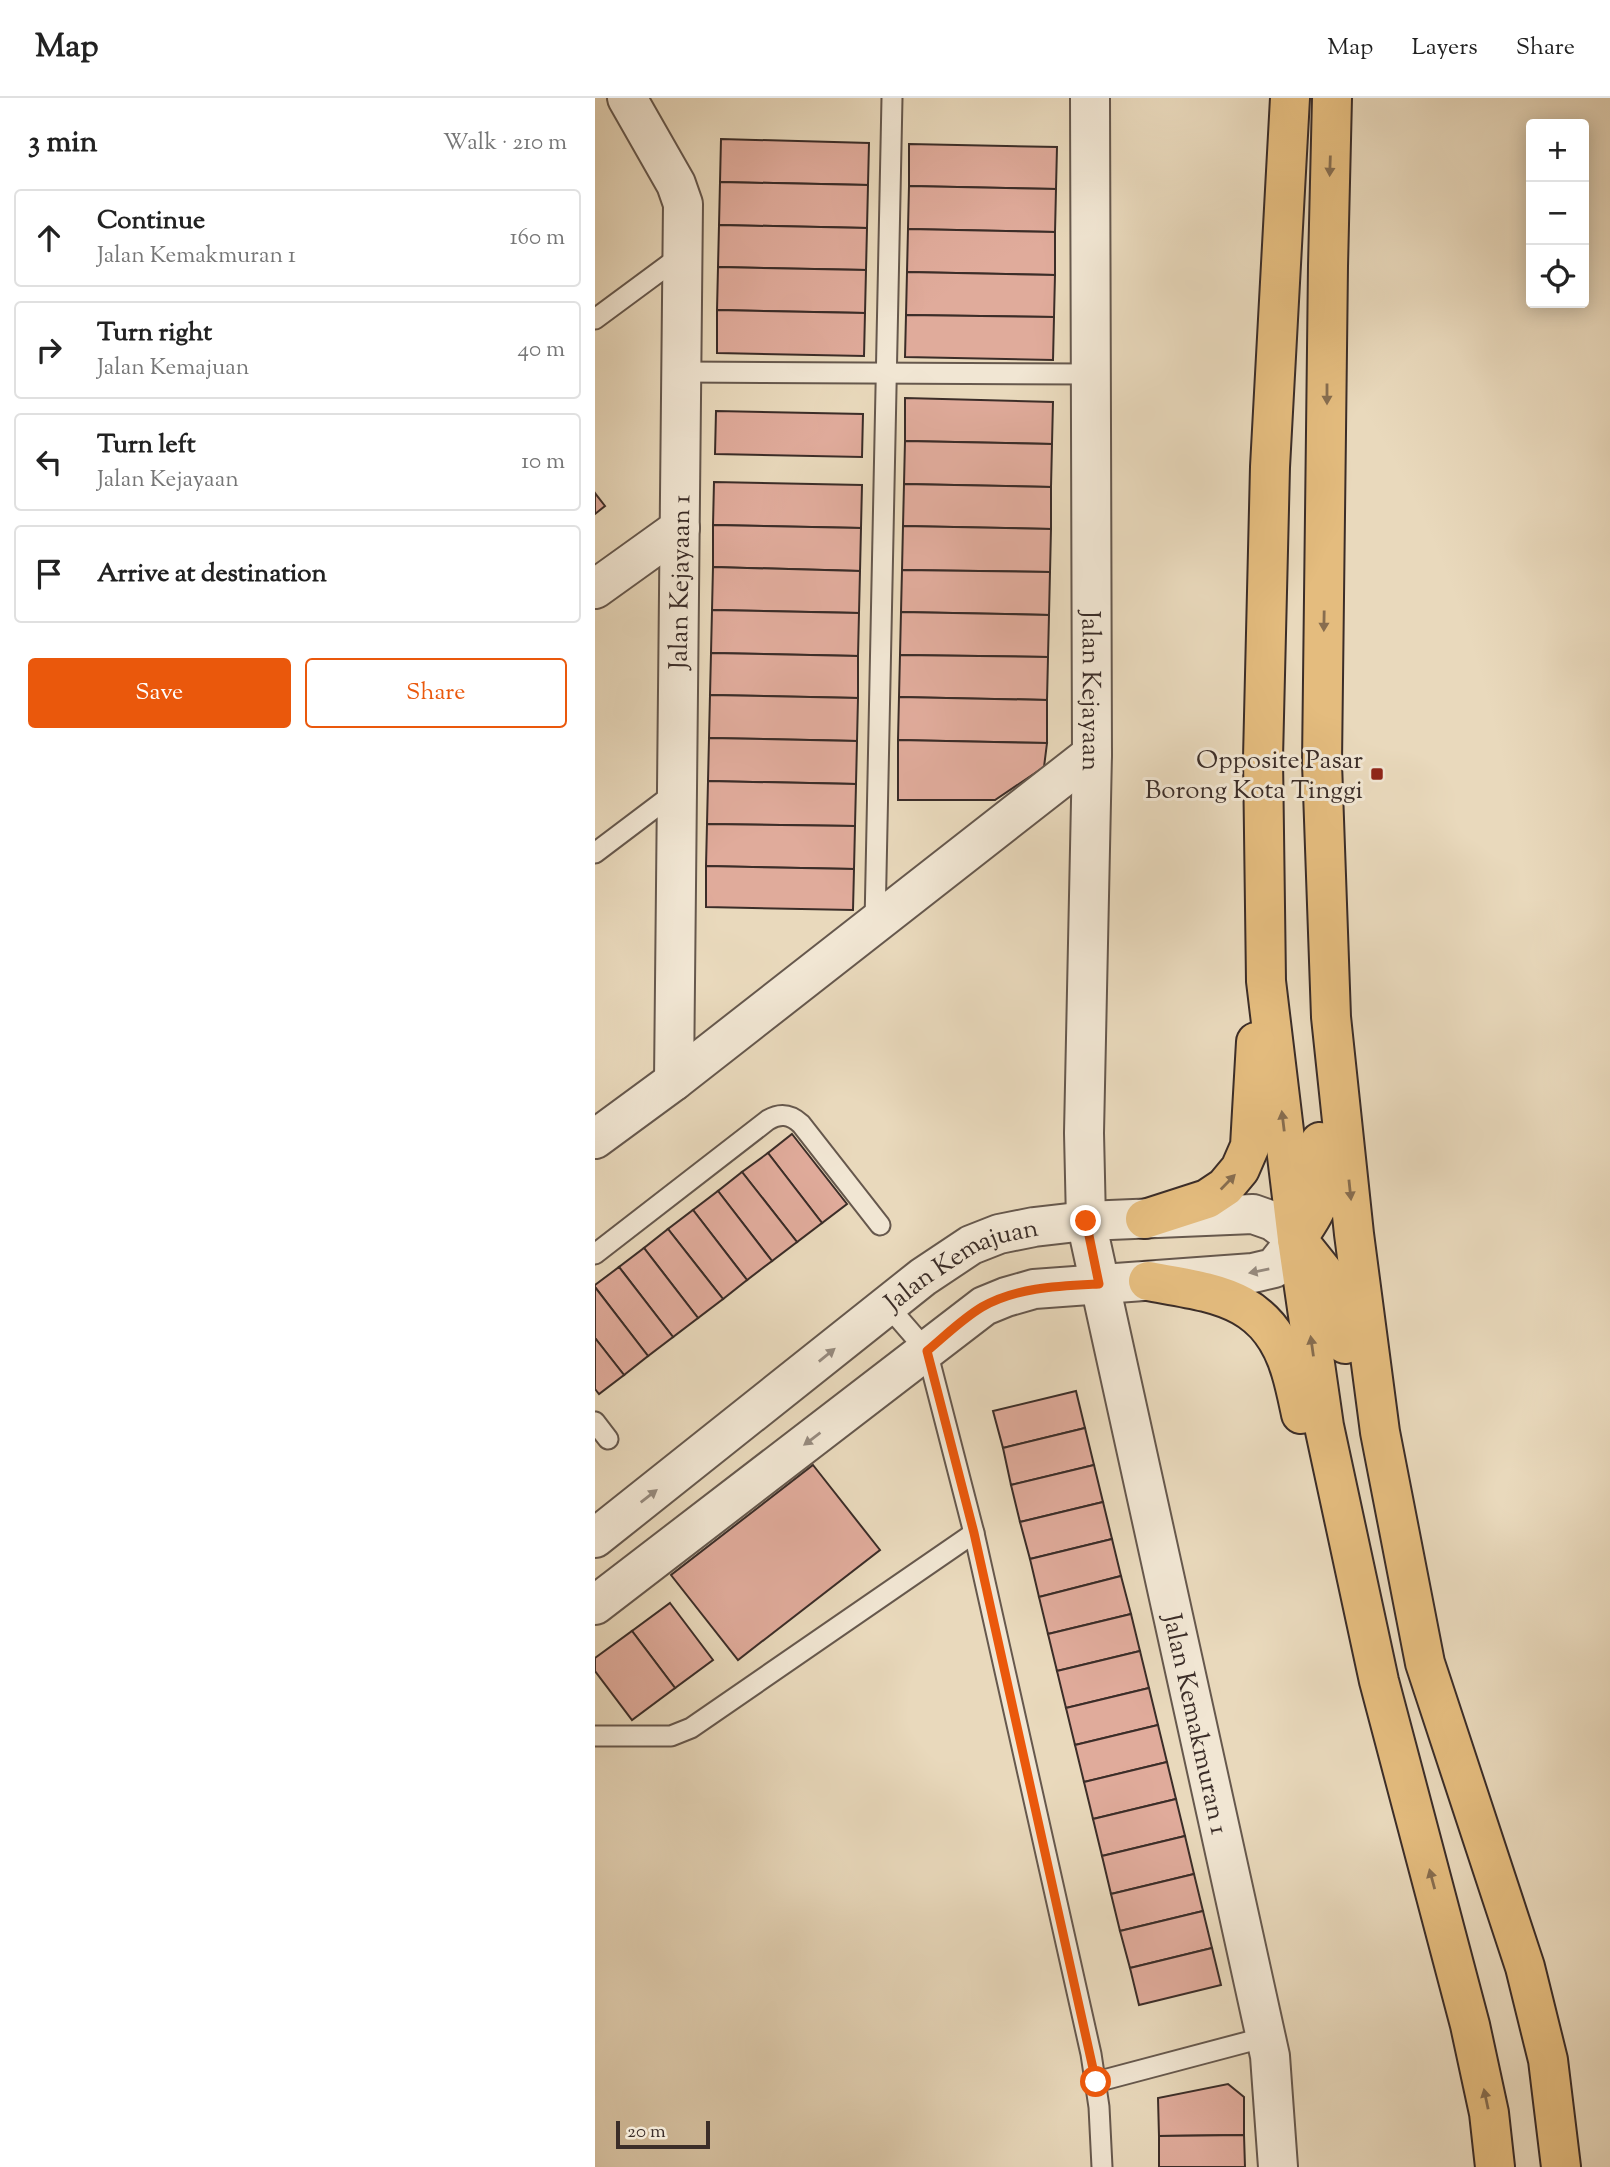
<!DOCTYPE html>
<meta charset="utf-8">
<style>
body{margin:0;font-family:"Sorts Mill Goudy",serif;background:#f6f6f6;color:#222}
.controls{position:absolute;right:21px;top:21px;display:grid;overflow:hidden;border-radius:7px;box-shadow:0 4px 18px #0003}
.controls button{width:63px;height:63px;display:grid;place-items:center;padding:0;border:0;border-bottom:2px solid #e0e0e0;background:#fff;color:#222;font:35px sans-serif}
.scale{position:absolute;left:21px;bottom:18px;width:94px;box-sizing:border-box;padding-left:7px;border:4px solid #3b2d28;border-top:0;font-size:19px;line-height:24px;white-space:nowrap;color:#3b2d28;-webkit-text-stroke:5px #f1e6d3;paint-order:stroke}
.stop{position:absolute;width:21px;height:21px;margin:-16px;border:5px solid #ea580c;border-radius:50%;background:#fff}
.stop.end{background:#ea580c;border-color:#fff;box-shadow:0 2px 7px #0008}
.list{margin:0;padding:0;list-style:none}
h2{display:flex;justify-content:space-between;align-items:center;height:91px;margin:0;padding:0 28px;font-size:30px}
h2 small{font-size:23px;font-weight:400;color:#767676}
.list li{display:grid;grid-template-columns:46px 1fr auto;gap:21px;align-items:center;box-sizing:border-box;height:98px;margin:0 14px 14px;padding:0 14px;border:2px solid #e0e0e0;border-radius:7px}
.list b{display:block;font-size:26px;white-space:nowrap}
.list p{margin:0;font-size:23px;white-space:nowrap;color:#767676}
.list em{font-size:23px;font-style:normal;color:#767676}
.actions{display:flex;gap:14px;padding:21px 28px}
.actions a{flex:1;padding:16px 0;border:2px solid #ea580c;border-radius:7px;text-align:center;font-size:24px;color:#ea580c}
.actions .main{background:#ea580c;color:#fff}
.icon{flex:none;width:38px;height:38px;fill:none;stroke:currentColor;stroke-width:2;stroke-linecap:round;stroke-linejoin:round}
.map{position:relative;flex:none;width:1015px;height:2069px;overflow:hidden}
header{display:flex;align-items:center;gap:42px;box-sizing:border-box;height:98px;padding:0 35px;background:#fff;border-bottom:2px solid #e0e0e0}
header strong{font-size:33px}
nav{display:flex;gap:38px;margin-inline-start:auto;font-size:24px}
main{display:flex}
aside{flex:1;background:#fff}
.map>svg:first-child{display:block}
.building{fill:#e0ab9b;stroke:#3b2d28;stroke-width:2}
.lines{fill:none;stroke-linecap:round;stroke-linejoin:round}
.service-casing{stroke:#66584d;stroke-width:23}
.minor-casing{stroke:#66584d;stroke-width:42}
.trunk-casing{stroke:#3b2d28;stroke-width:42}
.service{stroke:#f1e6d3;stroke-width:19}
.minor{stroke:#f1e6d3;stroke-width:38}
.trunk{stroke:#e4bc7e;stroke-width:38}
.oneway{fill:#876d4f}
.oneway2{fill:#968a7e}
.route{stroke:#ea580c;stroke-width:9}
.poi-dot{fill:#8f2418;stroke:#f1e6d3;stroke-width:2.5}
.labels{text-anchor:middle;stroke-width:6;stroke-linejoin:round;paint-order:stroke}
.street-label{font-size:26px;fill:#3b2d28;stroke:#f1e6d3}
.poi-label{font-size:26px;fill:#3b2d28;stroke:#f1e6d3;text-anchor:end}
</style>
<header>
<strong>Map</strong>
<nav><a>Map</a><a>Layers</a><a>Share</a></nav>
</header>
<main>
<aside>
<h2>3 min<small>Walk · 210 m</small></h2>
<ul class="list">
<li><svg class="icon" aria-label="ahead" viewBox="0 0 24 24"><path d="M12 20V5M6 11l6-6 6 6"/></svg><div><b>Continue</b><p>Jalan Kemakmuran 1</p></div><em>160 m</em></li>
<li><svg class="icon" aria-label="right" viewBox="0 0 24 24"><path d="M7 20v-9h11M14 6l5 5-5 5"/></svg><div><b>Turn right</b><p>Jalan Kemajuan</p></div><em>40 m</em></li>
<li><svg class="icon" aria-label="left" viewBox="0 0 24 24"><path d="M17 20v-9H6M10 6l-5 5 5 5"/></svg><div><b>Turn left</b><p>Jalan Kejayaan</p></div><em>10 m</em></li>
<li><svg class="icon" aria-label="arrive" viewBox="0 0 24 24"><path d="M6 21V4h12l-3 4 3 4H6"/></svg><div><b>Arrive at destination</b></div></li>
</ul>
<div class="actions"><a class="main">Save</a><a>Share</a></div>
</aside>
<div class="map">
<svg width="1015" height="2069" viewBox="0 0 1015 2069">
<rect width="100%" height="100%" fill="#e9d9bc"/>
<filter id="stains"><feTurbulence type="fractalNoise" baseFrequency=".00286" numOctaves="4"/><feColorMatrix values="0 0 0 0 .2 0 0 0 0 .09 0 0 0 0 .02 0 0 0 .5 -.17"/></filter>
<radialGradient id="worn" r=".72"><stop offset=".6" stop-color="#630" stop-opacity="0"/><stop offset="1" stop-color="#630" stop-opacity=".3"/></radialGradient>
<g class="building">
<path d="M126,41L274,45L273,87L125,84Z"/>
<path d="M314,46L462,49L461,91L314,88Z"/>
<path d="M125,84L273,87L272,130L124,127Z"/>
<path d="M314,88L461,91L460,134L313,131Z"/>
<path d="M124,127L272,130L271,172L123,169Z"/>
<path d="M313,131L460,134V177L312,174Z"/>
<path d="M123,169L271,172L270,215L122,212Z"/>
<path d="M312,174L460,177L459,219L311,217Z"/>
<path d="M122,212L270,215L269,258L122,255Z"/>
<path d="M311,217L459,219L458,262L310,259Z"/>
<path d="M310,300L458,304L457,346L310,343Z"/>
<path d="M121,313L268,316L267,359L120,356Z"/>
<path d="M310,343L457,346L456,389L309,386Z"/>
<path d="M119,384L267,387L266,430L118,427Z"/>
<path d="M309,386L456,389V431L308,428Z"/>
<path d="M0,395L10,408L0,416Z"/>
<path d="M118,427L266,430L265,473L118,469Z"/>
<path d="M308,428L456,431L455,474L307,472Z"/>
<path d="M118,469L265,473L264,515L117,512Z"/>
<path d="M307,472L455,474L454,517L306,514Z"/>
<path d="M117,512L264,515L263,558L116,555Z"/>
<path d="M306,514L454,517L453,559L305,557Z"/>
<path d="M116,555L263,558V600L115,597Z"/>
<path d="M305,557L453,559L452,602L304,599Z"/>
<path d="M115,597L263,600L262,643L114,640Z"/>
<path d="M304,599L452,602V645L303,642Z"/>
<path d="M114,640L262,643L261,686L113,683Z"/>
<path d="M303,642L452,645L449,669L400,702H303Z"/>
<path d="M113,683L261,686L260,728L112,726Z"/>
<path d="M112,726L260,728L259,771L111,768Z"/>
<path d="M111,768L259,771L258,812L111,809Z"/>
<path d="M197,1036L252,1106L227,1125L173,1055Z"/>
<path d="M173,1055L227,1125L202,1144L147,1074Z"/>
<path d="M147,1074L202,1144L177,1163L123,1093Z"/>
<path d="M123,1093L177,1163L152,1182L98,1112Z"/>
<path d="M98,1112L152,1182L128,1201L73,1131Z"/>
<path d="M73,1131L128,1201L103,1220L49,1150Z"/>
<path d="M49,1150L103,1220L78,1239L24,1169Z"/>
<path d="M24,1169L78,1239L53,1258L0,1189V1187Z"/>
<path d="M0,1189L53,1258L29,1277L0,1240Z"/>
<path d="M0,1240L29,1277L4,1296L0,1291Z"/>
<path d="M481,1293L490,1330L408,1350L398,1313Z"/>
<path d="M490,1330L499,1367L416,1387L408,1350Z"/>
<path d="M218,1367L285,1452L143,1562L76,1477Z"/>
<path d="M499,1367L508,1404L425,1424L416,1387Z"/>
<path d="M508,1404L517,1441L435,1461L425,1424Z"/>
<path d="M517,1441L526,1478L444,1499L435,1461Z"/>
<path d="M526,1478L536,1516L453,1536L444,1499Z"/>
<path d="M75,1505L118,1562L80,1590L37,1533Z"/>
<path d="M536,1516L545,1553L462,1573L453,1536Z"/>
<path d="M37,1533L80,1590L37,1622L0,1573V1560Z"/>
<path d="M545,1553L554,1590L471,1610L462,1573Z"/>
<path d="M554,1590L563,1627L480,1647L471,1610Z"/>
<path d="M563,1627L572,1664L489,1684L480,1647Z"/>
<path d="M572,1664L581,1701L498,1721L489,1684Z"/>
<path d="M581,1701L590,1738L507,1758L498,1721Z"/>
<path d="M590,1738L599,1776L516,1796L507,1758Z"/>
<path d="M599,1776L608,1813L525,1833L516,1796Z"/>
<path d="M608,1813L617,1850L535,1870L525,1833Z"/>
<path d="M617,1850L626,1887L544,1907L535,1870Z"/>
<path d="M633,1986L649,1999V2037L564,2038L563,2000Z"/>
<path d="M649,2037L650,2069H564V2038Z"/>
</g>
<g class="lines">
<g class="service-casing">
<g id="service">
<path d="M0,221L88,156"/>
<path d="M87,274L495,276"/>
<path d="M0,755L82,693"/>
<path d="M280,825L297,0"/>
<path d="M0,1156L173,1022C185,1015 195,1016 206,1026L285,1127"/>
<path d="M293,1208L332,1253L379,1435L496,1956L504,2009L507,2069"/>
<path d="M0,1324L13,1341"/>
<path d="M0,1638H76L96,1630L379,1435"/>
<path d="M501,1984L671,1939"/>
</g>
</g>
<g class="minor-casing">
<g id="minor">
<path d="M32,0L81,86L88,106L79,983"/>
<path id="s1" d="M495,0L497,656L489,1035L491,1123L675,1958L683,2069"/>
<path d="M0,491L85,430"/>
<path d="M0,1041L79,983L497,656"/>
<path id="s2" d="M0,1440L328,1179L376,1147L404,1136L439,1129L491,1123L658,1116L678,1123L702,1141L679,1170L658,1175L439,1191L411,1199L389,1208L0,1507"/>
</g>
</g>
<g class="trunk-casing">
<g id="trunk">
<path d="M695,0L675,369L668,660L671,883L702,1141L729,1328L784,1583L875,1927L894,2015L900,2069"/>
<path d="M737,0L733,168L727,665L736,919L759,1136L785,1334L830,1565L930,1869L953,1962L966,2069"/>
<path d="M725,1044C730,1093 731,1099 702,1141L730,1176L741,1196L750,1246"/>
<path d="M550,1121L612,1101L630,1089L645,1071L655,1048L661,944"/>
<path d="M553,1183C618,1195 674,1198 696,1274C700,1287 703,1302 706,1316"/>
</g>
</g>
<use href="#service" class="service"/>
<use href="#minor" class="minor"/>
<use href="#trunk" class="trunk"/>
</g>
<defs><path id="oneway-solid" d="M-6-.8H1V-3.2L6.5 0L1 3.2V.8H-6Z" transform="scale(1.75)"/></defs>
<g class="oneway">
<use href="#oneway-solid" transform="translate(735 68) rotate(92)"/>
<use href="#oneway-solid" transform="translate(732 296) rotate(90)"/>
<use href="#oneway-solid" transform="translate(729 523) rotate(91)"/>
<use href="#oneway-solid" transform="translate(688 1023) rotate(-97)"/>
<use href="#oneway-solid" transform="translate(633 1084) rotate(-46)"/>
<use href="#oneway-solid" transform="translate(755 1092) rotate(84)"/>
<use href="#oneway-solid" transform="translate(717 1248) rotate(-98)"/>
<use href="#oneway-solid" transform="translate(837 1781) rotate(-105)"/>
<use href="#oneway-solid" transform="translate(891 2001) rotate(-102)"/>
</g>
<g class="oneway2">
<use href="#oneway-solid" transform="translate(664 1173) rotate(169)"/>
<use href="#oneway-solid" transform="translate(232 1257) rotate(-39)"/>
<use href="#oneway-solid" transform="translate(217 1341) rotate(143)"/>
<use href="#oneway-solid" transform="translate(54 1398) rotate(-38)"/>
</g>
<g class="lines">
<path class="route" d="M491,1123L504,1186C464,1188 422,1189 387,1209C367,1221 350,1238 332,1253L379,1435L501,1984"/>
</g>
<rect class="poi-dot" x="775" y="669" width="14" height="14" rx="3.5"/>
<g class="labels">
<g class="street-label">
<text transform="translate(84 484) rotate(-89)" y="9">Jalan Kejayaan 1</text>
<text dy="9" stroke="none"><textPath href="#s1" startOffset="593">Jalan Kejayaan</textPath></text>
<text dy="9" stroke="none"><textPath href="#s2" startOffset="460">Jalan Kemajuan</textPath></text>
<text dy="9" stroke="none"><textPath href="#s1" startOffset="1638">Jalan Kemakmuran 1</textPath></text>
</g>
<g class="poi-label">
<text x="768" y="670">Opposite Pasar<tspan x="768" dy="30">Borong Kota Tinggi</tspan></text>
</g>
</g>
<rect width="100%" height="100%" filter="url(#stains)"/>
<rect width="100%" height="100%" fill="url(#worn)"/>
</svg>
<div class="controls">
<button>+</button>
<button>−</button>
<button><svg class="icon" aria-label="locate" viewBox="0 0 24 24"><circle cx="12" cy="12" r="6"/><path d="M12 2v4M12 18v4M2 12h4M18 12h4"/></svg></button>
</div>
<div class="scale">20 m</div>
<div class="stop" style="left:501px;top:1984px"></div>
<div class="stop end" style="left:491px;top:1123px"></div>
</div>
</main>
